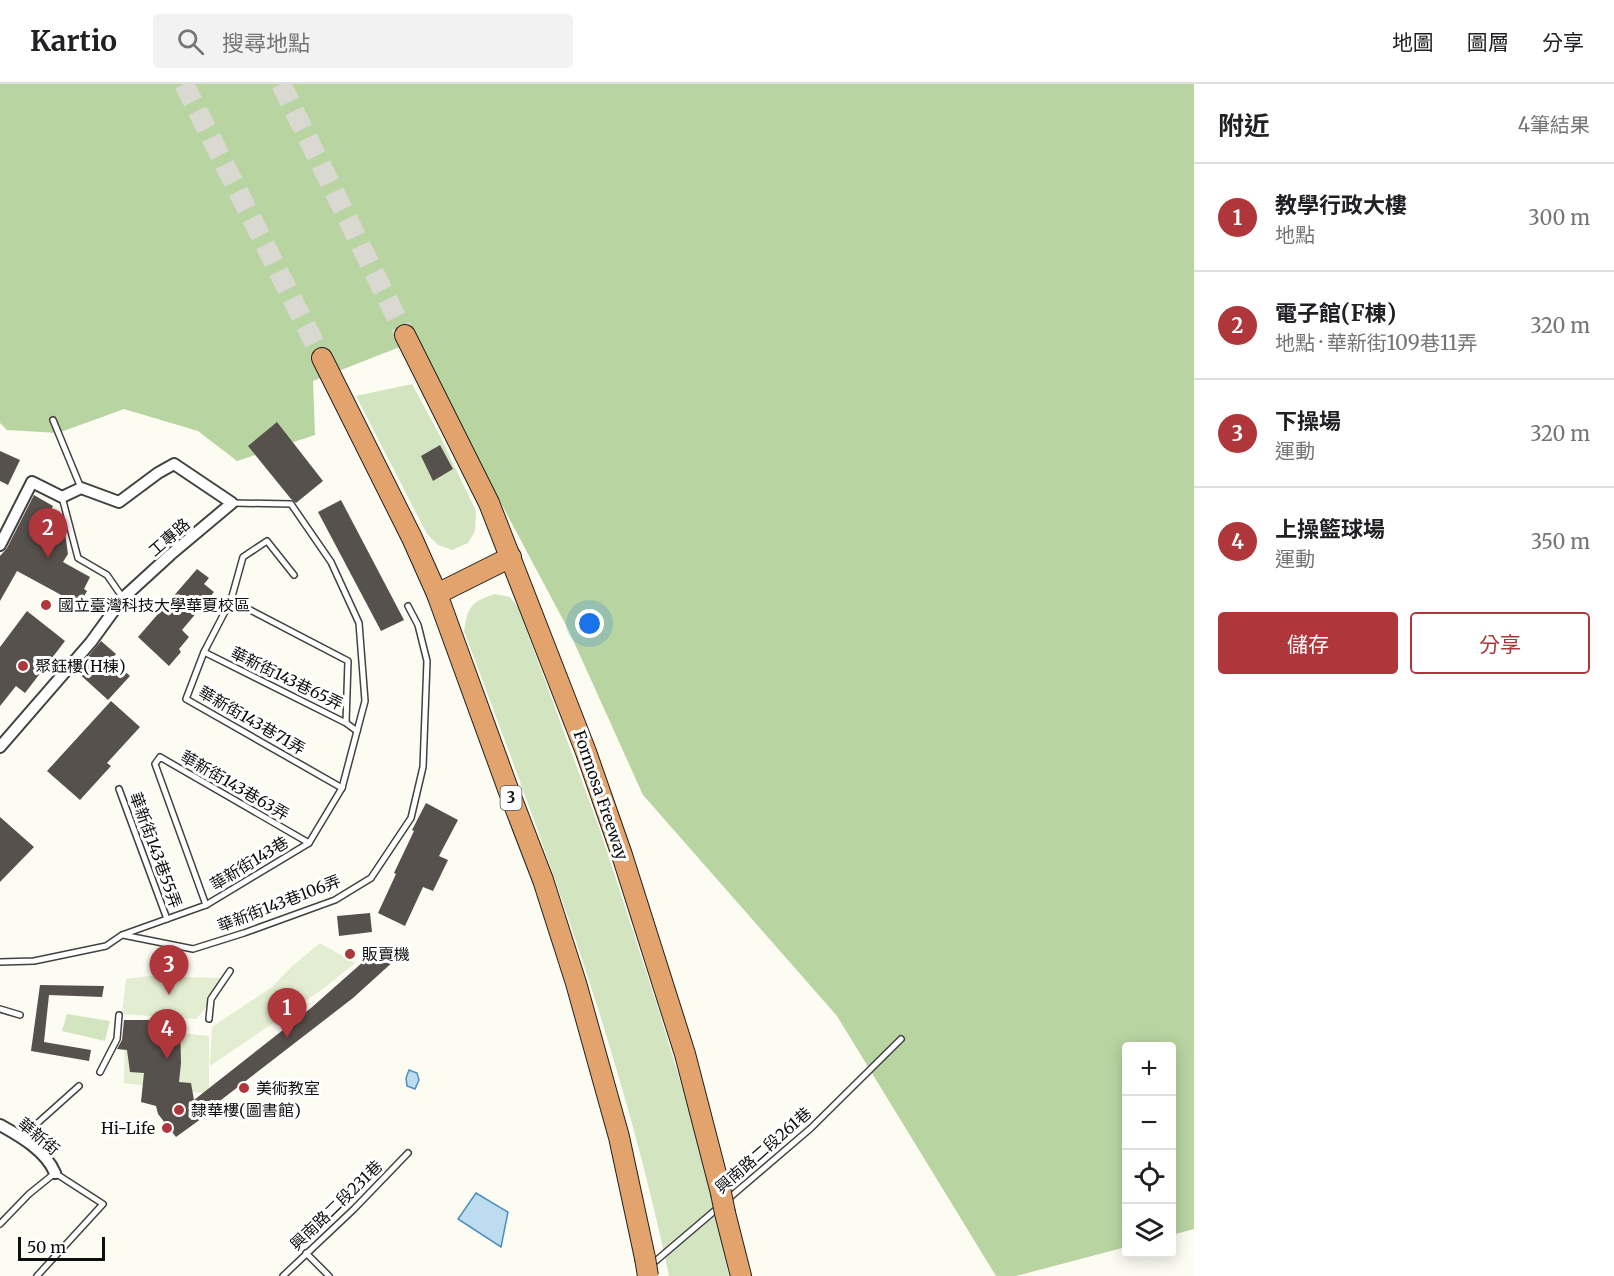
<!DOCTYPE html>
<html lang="zh-TW">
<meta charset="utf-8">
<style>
body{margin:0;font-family:Merriweather,"Noto Sans TC",serif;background:#f2f2f2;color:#202124}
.controls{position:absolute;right:18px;bottom:18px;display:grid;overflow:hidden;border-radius:6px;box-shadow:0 3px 15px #0003}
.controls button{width:54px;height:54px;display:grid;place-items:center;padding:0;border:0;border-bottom:2px solid #e0e0e0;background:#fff;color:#202124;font:30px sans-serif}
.scale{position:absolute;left:18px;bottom:15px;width:87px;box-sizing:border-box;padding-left:6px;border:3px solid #0f0f0f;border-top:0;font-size:16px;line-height:21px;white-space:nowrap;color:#0f0f0f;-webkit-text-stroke:4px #fff;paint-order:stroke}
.you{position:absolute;left:590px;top:540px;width:21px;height:21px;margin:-15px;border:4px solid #fff;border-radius:50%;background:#1a73e8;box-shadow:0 0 0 9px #1a73e833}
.badge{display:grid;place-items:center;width:39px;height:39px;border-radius:50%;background:#af373c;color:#fff;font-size:20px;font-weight:700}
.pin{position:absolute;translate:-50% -50px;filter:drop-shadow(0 2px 3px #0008)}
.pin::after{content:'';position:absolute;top:32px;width:21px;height:18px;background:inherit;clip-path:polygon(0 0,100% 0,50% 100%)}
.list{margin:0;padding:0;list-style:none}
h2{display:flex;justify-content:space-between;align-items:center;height:78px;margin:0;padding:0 24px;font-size:26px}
h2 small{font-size:20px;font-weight:400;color:#757577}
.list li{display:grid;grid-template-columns:39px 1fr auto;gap:18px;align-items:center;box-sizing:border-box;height:108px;padding:0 24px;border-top:2px solid #e0e0e0}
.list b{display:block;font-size:22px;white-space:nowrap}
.list p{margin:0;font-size:20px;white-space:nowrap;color:#757577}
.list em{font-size:20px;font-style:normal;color:#757577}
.actions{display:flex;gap:12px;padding:18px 24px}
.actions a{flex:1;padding:14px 0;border:2px solid #af373c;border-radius:6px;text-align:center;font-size:21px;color:#af373c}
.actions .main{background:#af373c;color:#fff}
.icon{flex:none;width:33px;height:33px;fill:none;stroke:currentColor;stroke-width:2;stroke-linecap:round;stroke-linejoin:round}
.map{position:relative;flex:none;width:1194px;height:1192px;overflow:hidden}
header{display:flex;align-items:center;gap:36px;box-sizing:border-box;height:84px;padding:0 30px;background:#fff;border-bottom:2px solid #e0e0e0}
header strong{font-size:28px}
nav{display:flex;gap:33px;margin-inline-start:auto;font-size:21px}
.search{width:420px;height:54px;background:#f2f2f2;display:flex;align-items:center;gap:15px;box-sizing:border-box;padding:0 21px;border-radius:6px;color:#757577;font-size:22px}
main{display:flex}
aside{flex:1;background:#fff}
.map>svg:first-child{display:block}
.green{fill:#d3e5c0}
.forest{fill:#b8d4a1}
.pitch{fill:#e3edd1}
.water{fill:#bddcef;stroke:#4d90be;stroke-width:1.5}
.building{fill:#57514d}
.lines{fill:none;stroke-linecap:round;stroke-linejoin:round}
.motorway-tunnel{stroke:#d9d8d1;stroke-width:20;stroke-dasharray:20 10;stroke-linecap:butt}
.service-casing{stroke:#424242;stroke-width:8}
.minor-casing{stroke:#424242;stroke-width:14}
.motorway-casing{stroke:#202020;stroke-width:22}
.service{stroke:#fff;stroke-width:5}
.minor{stroke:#fff;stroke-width:10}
.motorway{stroke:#e3a36c;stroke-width:20}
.motorway-bridge-casing{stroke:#202020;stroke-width:22;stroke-linecap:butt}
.motorway-bridge{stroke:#e3a36c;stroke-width:20}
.poi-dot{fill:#af373c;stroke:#fff;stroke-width:2}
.labels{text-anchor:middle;stroke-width:6;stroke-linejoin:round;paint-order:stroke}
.shield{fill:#fff;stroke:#575757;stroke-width:1.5}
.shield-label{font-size:15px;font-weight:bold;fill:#0f0f0f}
.street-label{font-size:16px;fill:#0f0f0f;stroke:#fff}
.poi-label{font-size:16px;fill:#0f0f0f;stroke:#fff;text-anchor:start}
</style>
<header>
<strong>Kartio</strong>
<div class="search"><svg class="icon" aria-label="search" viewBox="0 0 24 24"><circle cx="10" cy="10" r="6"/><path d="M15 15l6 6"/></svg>搜尋地點</div>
<nav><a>地圖</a><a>圖層</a><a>分享</a></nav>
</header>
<main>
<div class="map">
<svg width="1194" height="1192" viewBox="0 0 1194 1192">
<rect width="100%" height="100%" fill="#fdfcf3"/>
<g class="green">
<path d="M412,300L439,350L476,427L475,447L468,459L452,466L438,461L427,450L356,312Z"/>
<path d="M495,510L510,513L518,523L600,746L658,924L700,1063L729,1192H669C623,971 543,758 464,547C468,522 471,518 495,510Z"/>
<path d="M67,930L110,937L105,957L62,947Z"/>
</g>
<path class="forest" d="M0,0H1194V1145L1172,1151V962H1126V1163L1016,1192H996L837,932L643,711L569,547L415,257L313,297L315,351L237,377L198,347L124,325L58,349L7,346L0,339Z"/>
<g class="pitch">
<path d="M320,859L355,879L323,905L210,982L212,943L272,903L292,882Z"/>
<path d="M149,892L223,894L208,921L196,935L122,930L126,895Z"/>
<path d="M125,943L209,952V1010L124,999Z"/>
</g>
<g class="water">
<path d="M409,986L417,989L419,996L415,1005L407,1002L406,994Z"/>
<path d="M476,1109L508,1128L501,1163L458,1135Z"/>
</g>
<g class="building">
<path d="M277,338L323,397L296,419L291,415L248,362Z"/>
<path d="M440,361L453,385L433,397L421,372Z"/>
<path d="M0,367L20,376L8,401L0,397Z"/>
<path d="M34,411L53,422L50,428L61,434L58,438L64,442L68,470L63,478L90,493L84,505L87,507L82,516L78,514L76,519L17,487L0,517V472L7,464Z"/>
<path d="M341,416L404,536L381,547L318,428Z"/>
<path d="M197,485L209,494L204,500L214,508L182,546L189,553L179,565L181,568L169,582L138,553Z"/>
<path d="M27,527L65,557L25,609L16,602L0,622V563Z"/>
<path d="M101,557L116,570L111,575L130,592L108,616L76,587Z"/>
<path d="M111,617L140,643L107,679L111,682L80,716L47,687Z"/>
<path d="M426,719L458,736L439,772L448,776L433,807L423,803L405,842L378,829L396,790L394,789L414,747L412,746Z"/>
<path d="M0,733L34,763L0,798Z"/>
<path d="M370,829L372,848L339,852L337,832Z"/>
<path d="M381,862L395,876L353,914L203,1030L205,1032L176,1053L158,1030L156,1022L141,1018L144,989L130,988L127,966L117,965L122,956L124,936H180L181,979L179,998L191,999L194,1016L311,924Z"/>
<path d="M40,901L104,902L102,913L49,911L44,958L91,966L89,977L31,967Z"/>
</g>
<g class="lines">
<g class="motorway-tunnel">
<path d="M184,0L322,274"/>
<path d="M281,0L405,251"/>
</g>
<g class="service-casing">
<g id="service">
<path d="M53,336L81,404"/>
<path d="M62,413L78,474L107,491L123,514"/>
<path d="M294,491L267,457L243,473L231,516L204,568L186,615L342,704"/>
<path d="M231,516L348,577L346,639"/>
<path d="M204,568L346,639L357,647"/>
<path d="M119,705L167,835"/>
<path d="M206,821L155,680L160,673L309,759"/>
<path d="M123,851L193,865L244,849L335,816L371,794L411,734L423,683L427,577L418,541L408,522"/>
<path d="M0,878L34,877L106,862L122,851L206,821L309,759L342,704L365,617L359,539L331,478L291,420L232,419"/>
<path d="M0,925L20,931"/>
<path d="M209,935L211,915L230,887"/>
<path d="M100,988L117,955L119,931"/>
<path d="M22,1053L79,1002"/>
<path d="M728,1115L811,1044L901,955"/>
<path d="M0,1140L29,1110L55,1089L103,1120L37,1192"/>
<path d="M306,1169L329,1192"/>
<path d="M651,1181L719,1123"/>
<path d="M283,1192L354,1125L408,1069"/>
</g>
</g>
<g class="minor-casing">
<g id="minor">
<path d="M0,461L32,398L62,413L81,404L119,418L158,389L174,380L232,419L170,471L123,514L91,558L0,663"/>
<path d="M0,1041C20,1052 46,1067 55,1089"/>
</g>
</g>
<g class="motorway-casing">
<g id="motorway">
<path d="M405,251L489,419L586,668L622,771L685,970L721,1109"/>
<path d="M322,274L412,454L437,510L508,705L543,796L576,899L619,1053L645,1174"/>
<path d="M437,510L511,473"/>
<path d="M725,1129L741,1192"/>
</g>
</g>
<use href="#service" class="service"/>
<use href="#minor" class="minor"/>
<use href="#motorway" class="motorway"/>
<g class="motorway-bridge-casing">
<g id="motorway-bridge">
<path d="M721,1109L725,1129"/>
<path d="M645,1174L648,1192"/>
</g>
</g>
<use href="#motorway-bridge" class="motorway-bridge"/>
</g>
<g class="poi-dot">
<circle cx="46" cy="521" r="6"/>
<circle cx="23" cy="582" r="6"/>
<circle cx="350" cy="870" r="6"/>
<circle cx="244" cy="1004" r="6"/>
<circle cx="179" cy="1026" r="6"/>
<circle cx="167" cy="1044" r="6"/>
</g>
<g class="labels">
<rect class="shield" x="500.5" y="702" width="21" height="24" rx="4.5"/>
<g class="shield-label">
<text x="511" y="719">3</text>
</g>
<g class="street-label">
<text transform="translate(169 453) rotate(-41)" y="6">工專路</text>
<text transform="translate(287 594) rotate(26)" y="6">華新街143巷65弄</text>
<text transform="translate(252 636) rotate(30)" y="6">華新街143巷71弄</text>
<text transform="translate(235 701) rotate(30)" y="6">華新街143巷63弄</text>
<text transform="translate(601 711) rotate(71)" y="6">Formosa Freeway</text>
<text transform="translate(156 766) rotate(70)" y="6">華新街143巷55弄</text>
<text transform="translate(249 779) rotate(-31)" y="6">華新街143巷</text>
<text transform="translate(279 819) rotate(-21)" y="6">華新街143巷106弄</text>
<text transform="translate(39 1052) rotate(40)" y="6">華新街</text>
<text transform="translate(763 1066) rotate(-41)" y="6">興南路二段261巷</text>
<text transform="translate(336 1121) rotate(-44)" y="6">興南路二段231巷</text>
</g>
<g class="poi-label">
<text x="58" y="527">國立臺灣科技大學華夏校區</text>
<text x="35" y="588">聚鈺樓(H棟)</text>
<text x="362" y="876">販賣機</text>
<text x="256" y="1010">美術教室</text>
<text x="191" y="1032">隸華樓(圖書館)</text>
<text x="155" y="1050" text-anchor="end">Hi-Life</text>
</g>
</g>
</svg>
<div class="controls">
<button>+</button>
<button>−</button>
<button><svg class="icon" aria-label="locate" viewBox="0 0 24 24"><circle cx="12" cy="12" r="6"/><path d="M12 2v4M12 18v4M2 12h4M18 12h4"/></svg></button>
<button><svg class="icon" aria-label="layers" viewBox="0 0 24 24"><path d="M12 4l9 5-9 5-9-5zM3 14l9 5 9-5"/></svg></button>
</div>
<div class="scale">50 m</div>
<div class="you"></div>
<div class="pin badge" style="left:287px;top:954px">1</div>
<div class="pin badge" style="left:48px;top:474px">2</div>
<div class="pin badge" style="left:169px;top:911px">3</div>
<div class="pin badge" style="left:167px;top:975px">4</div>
</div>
<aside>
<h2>附近<small>4筆結果</small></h2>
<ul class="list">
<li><span class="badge">1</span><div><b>教學行政大樓</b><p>地點</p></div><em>300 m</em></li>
<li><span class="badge">2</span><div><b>電子館(F棟)</b><p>地點 · 華新街109巷11弄</p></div><em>320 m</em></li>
<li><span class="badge">3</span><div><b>下操場</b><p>運動</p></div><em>320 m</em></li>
<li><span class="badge">4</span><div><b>上操籃球場</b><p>運動</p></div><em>350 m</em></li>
</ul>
<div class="actions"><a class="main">儲存</a><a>分享</a></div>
</aside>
</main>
